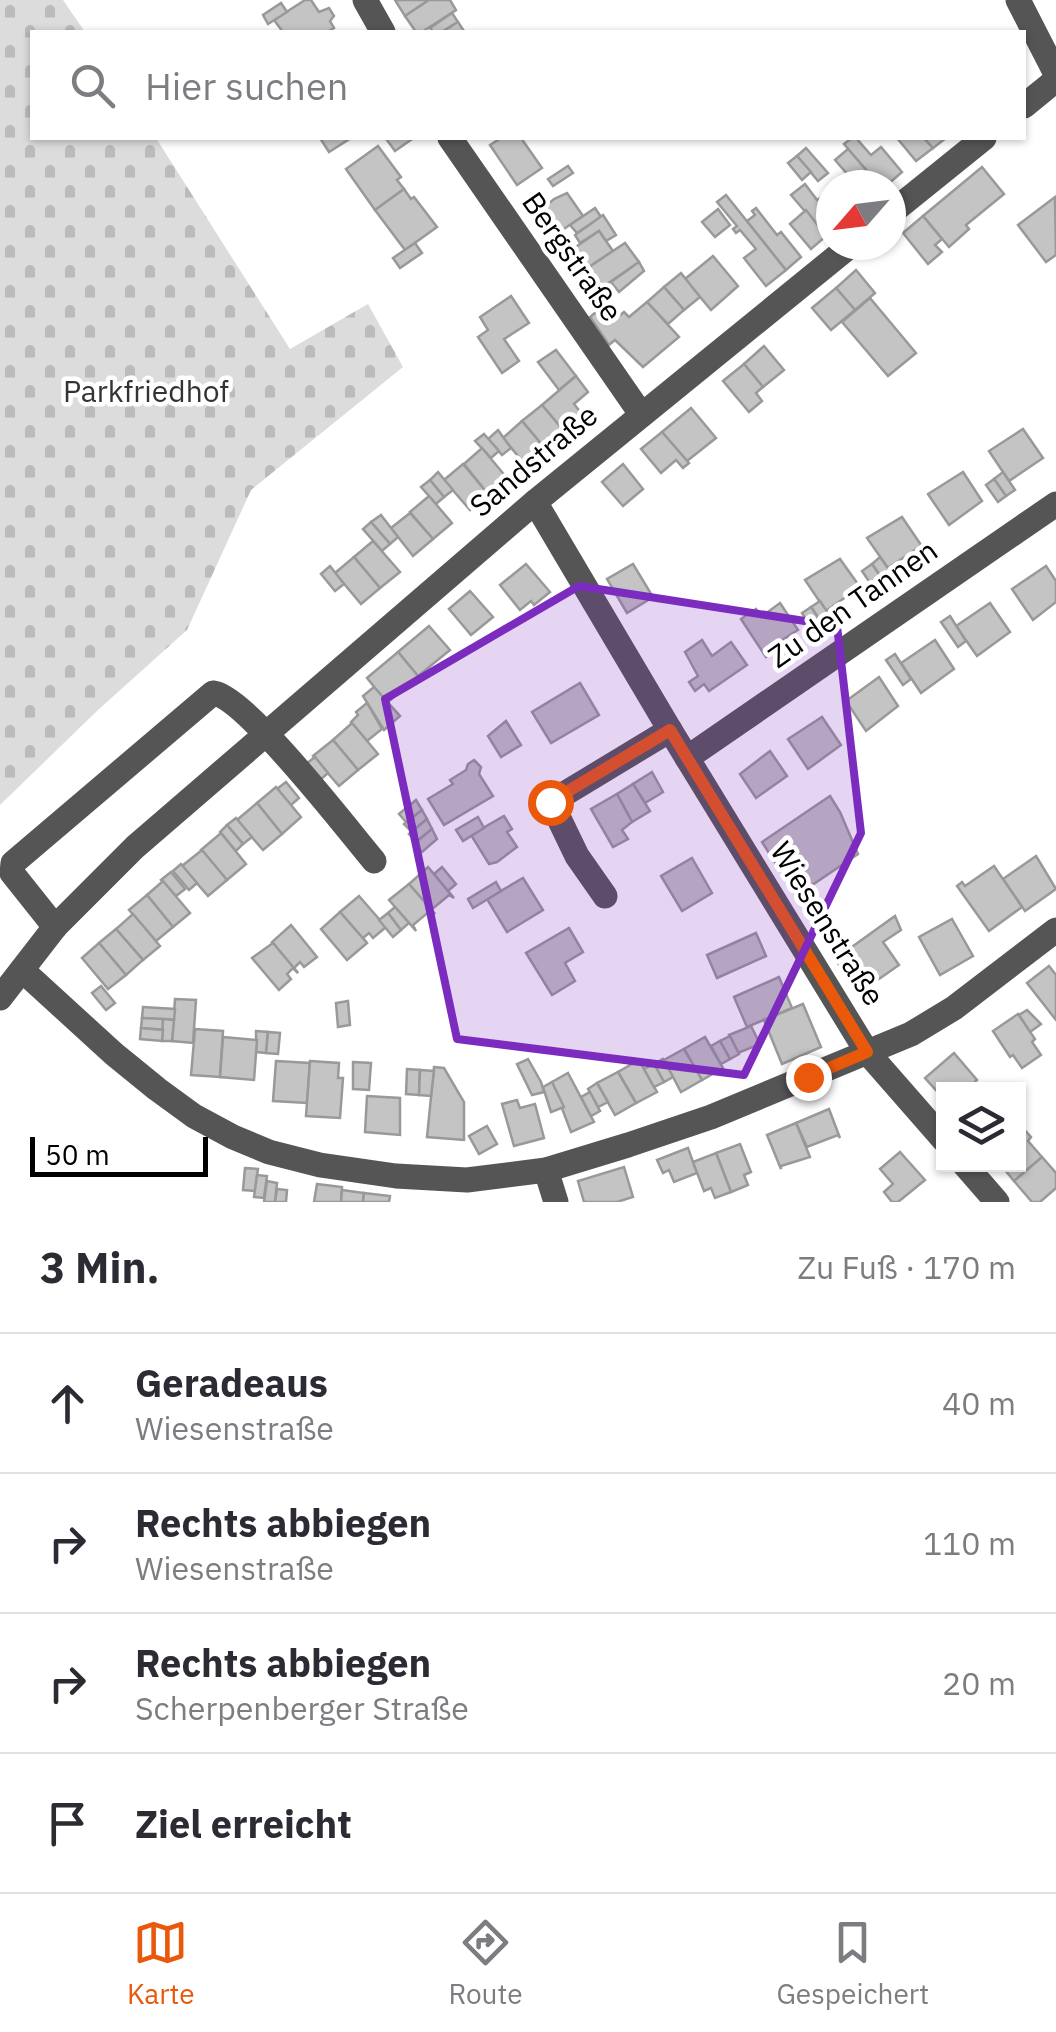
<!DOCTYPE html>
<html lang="de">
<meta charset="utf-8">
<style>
body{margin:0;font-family:"IBM Plex Sans",sans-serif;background:#f7f7f7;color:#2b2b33}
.controls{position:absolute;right:30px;bottom:30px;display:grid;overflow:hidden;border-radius:0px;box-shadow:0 2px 8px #0004}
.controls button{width:90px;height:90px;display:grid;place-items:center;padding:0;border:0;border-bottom:2px solid #e1e1e2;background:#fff;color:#2b2b33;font:50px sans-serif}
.compass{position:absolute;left:816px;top:170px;width:90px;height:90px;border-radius:50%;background:#fff;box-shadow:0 2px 8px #0004;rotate:242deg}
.scale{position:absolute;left:30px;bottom:25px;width:178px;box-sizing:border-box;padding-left:10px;border:5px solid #000;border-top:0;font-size:28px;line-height:35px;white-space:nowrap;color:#000;-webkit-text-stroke:8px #fff;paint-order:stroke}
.stop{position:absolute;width:30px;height:30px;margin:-22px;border:8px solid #ea580c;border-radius:50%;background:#fff}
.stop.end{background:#ea580c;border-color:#fff;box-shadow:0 2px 10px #0008}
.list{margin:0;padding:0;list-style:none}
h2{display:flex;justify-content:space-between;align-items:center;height:130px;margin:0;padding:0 40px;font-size:42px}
h2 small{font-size:32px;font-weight:400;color:#7c7c81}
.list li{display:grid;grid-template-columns:65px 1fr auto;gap:30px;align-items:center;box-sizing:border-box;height:140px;padding:0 40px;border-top:2px solid #e1e1e2}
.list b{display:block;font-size:38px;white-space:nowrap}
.list p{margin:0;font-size:32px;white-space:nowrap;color:#7c7c81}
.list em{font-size:32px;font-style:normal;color:#7c7c81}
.icon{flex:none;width:55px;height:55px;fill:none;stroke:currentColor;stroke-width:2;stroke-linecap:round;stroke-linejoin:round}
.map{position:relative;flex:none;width:1056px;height:1202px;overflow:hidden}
.search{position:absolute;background:#fff;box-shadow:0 2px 8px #0004;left:30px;right:30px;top:30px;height:110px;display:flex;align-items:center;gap:25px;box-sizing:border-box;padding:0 35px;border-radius:0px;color:#7c7c81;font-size:38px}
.sheet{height:690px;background:#fff}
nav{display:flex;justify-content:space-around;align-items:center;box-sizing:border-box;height:140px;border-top:2px solid #e1e1e2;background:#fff;font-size:28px;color:#7c7c81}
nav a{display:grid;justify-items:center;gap:5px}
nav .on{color:#ea580c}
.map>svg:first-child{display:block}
.cemetery{fill:url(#cemetery-stones)}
.building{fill:#c4c4c4;stroke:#999;stroke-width:2.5}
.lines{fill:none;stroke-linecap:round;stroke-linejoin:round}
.minor{stroke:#555;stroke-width:25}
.route{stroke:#ea580c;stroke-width:12}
.marked{fill:#7b2cbf;fill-opacity:0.2;stroke:#7b2cbf;stroke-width:8;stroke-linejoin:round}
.labels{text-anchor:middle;stroke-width:9;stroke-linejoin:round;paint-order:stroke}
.street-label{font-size:30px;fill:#000;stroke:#fff}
.park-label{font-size:30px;fill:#333;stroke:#fff}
</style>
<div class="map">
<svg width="1056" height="1202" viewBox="0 0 1056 1202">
<defs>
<pattern id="cemetery-stones" width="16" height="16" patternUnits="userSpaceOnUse" patternTransform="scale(2.5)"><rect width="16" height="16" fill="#dcdcdc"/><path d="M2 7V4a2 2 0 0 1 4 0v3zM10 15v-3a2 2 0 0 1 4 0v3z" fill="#bbb"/></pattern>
</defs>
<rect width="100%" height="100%" fill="#fff"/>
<path class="cemetery" d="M0,0H63L85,32H32V138H156L290,349L368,304L403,367L251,490L187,630L98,710L0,805Z"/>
<g class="building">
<path d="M305,0H311L319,12L329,8L334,16L330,21L334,28L327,32H283L274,20Z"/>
<path d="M395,0H429L405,16Z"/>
<path d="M429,0H450L456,10L422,32H416L405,16Z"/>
<path d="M281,3L287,12L268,24L263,15Z"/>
<path d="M452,13L458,22L442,32H433L430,28Z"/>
<path d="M458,22L464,31L442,32Z"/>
<path d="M320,138H351L329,152Z"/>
<path d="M390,138H411L412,139L395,151L387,140Z"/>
<path d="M501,138H521L542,168L517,185L490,145Z"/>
<path d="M852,138H856L871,155L881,147L902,172L887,185H879L844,144Z"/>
<path d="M897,138H924L933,148L916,161Z"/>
<path d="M924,138H946L933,148Z"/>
<path d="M378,146L401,177L397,180L404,189L375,210L346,169Z"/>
<path d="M806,148L828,173L818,181L797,156Z"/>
<path d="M848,149L861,164L879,185H837L848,175L835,160Z"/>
<path d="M797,156L811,172L802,180L788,163Z"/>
<path d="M568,166L573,173L553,186L548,179Z"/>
<path d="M982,167L1004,194L966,225L969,229L949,247L923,216Z"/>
<path d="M805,184L817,200L822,197L831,208V232L826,236L791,195Z"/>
<path d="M404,189L411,199L414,197L437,227L405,250L375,210Z"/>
<path d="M567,193L583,216L552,237L536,214L554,199Z"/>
<path d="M726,195L786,270L766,286L744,258L756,249L740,230L736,233L733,229L737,226L717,202Z"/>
<path d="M1055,197L1056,255L1046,262L1018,225Z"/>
<path d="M595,208L601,217L577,233L570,225Z"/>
<path d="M756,208L777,235L781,232L801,257L786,270L747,221L755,215L752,211Z"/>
<path d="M718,209L730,225L715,237L702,222Z"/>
<path d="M806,210L826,236L811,249L790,224Z"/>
<path d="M603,215L616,235L606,241L599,231L580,243L575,235Z"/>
<path d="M923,216L942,239L935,245L942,252L928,264L903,233Z"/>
<path d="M599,231L613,251L577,275L564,255Z"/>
<path d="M415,243L422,253L400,268L393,258Z"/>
<path d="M625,243L639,262L591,295L577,275Z"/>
<path d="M713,256L738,286L711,310L685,279Z"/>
<path d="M639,262L644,271L619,292L611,282Z"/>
<path d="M856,270L875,293L855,310L836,288Z"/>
<path d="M681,273L700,297L684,310L664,287Z"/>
<path d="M664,287L684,310L668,324L647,302Z"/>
<path d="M836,288L855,310L831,330L812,308Z"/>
<path d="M511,296L529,323L504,339L519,361L502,373L478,337L488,330L480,317Z"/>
<path d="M870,298L916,353L888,376L842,322Z"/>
<path d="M647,302L679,337L643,367L615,340L609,345L590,317L602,307L613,321L624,312L629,317Z"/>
<path d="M764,346L784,370L763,387L744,364Z"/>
<path d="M556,350L576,376L559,390L538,362Z"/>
<path d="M744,364L763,387L756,393L762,401L749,412L723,381Z"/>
<path d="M576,376L588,392L574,404L586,419L567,435L542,405Z"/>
<path d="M542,405L568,436L548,452L522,421Z"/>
<path d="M691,408L716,438L687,461L662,432Z"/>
<path d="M522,421L548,452L528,468L503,438Z"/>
<path d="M1023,429L1043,458L1009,481L989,451Z"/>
<path d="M498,430L511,448L502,455L488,439Z"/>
<path d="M662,432L689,463L683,468L676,460L661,473L641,449Z"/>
<path d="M484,434L499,451L491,458L475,441Z"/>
<path d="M482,448L507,478L488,494L464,464Z"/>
<path d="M463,464L488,494L470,510L444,480Z"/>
<path d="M623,464L643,489L623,506L602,482Z"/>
<path d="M438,472L453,490L444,497L430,480Z"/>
<path d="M963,472L982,501L949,525L928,494Z"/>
<path d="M1003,472L1015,490L1006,496L994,479Z"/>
<path d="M994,479L1006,496L998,502L986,485Z"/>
<path d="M430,480L444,497L436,504L421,487Z"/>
<path d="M429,496L452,523L433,539L410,512Z"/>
<path d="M410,513L433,539L413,556L391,528Z"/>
<path d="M381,515L398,537L390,544L371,522Z"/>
<path d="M902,517L921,545V546L888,568L867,538Z"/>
<path d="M371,522L390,544L382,551L363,529Z"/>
<path d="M373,541L400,572L380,588L354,557Z"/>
<path d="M354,557L380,588L361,604L335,573Z"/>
<path d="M880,557L894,577L885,583L872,564Z"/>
<path d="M840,559L860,587L826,611L805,580Z"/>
<path d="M526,564L550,592L534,605L531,601L520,610L500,585Z"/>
<path d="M633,564L653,597L627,613L607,579Z"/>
<path d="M872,564L885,583L875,590L862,571Z"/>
<path d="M330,566L344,584L335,591L321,574Z"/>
<path d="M1046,566L1056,581V602L1033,620L1012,589Z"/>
<path d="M470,591L493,617L471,635L449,609Z"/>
<path d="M820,601L832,619L823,625L811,607Z"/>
<path d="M780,603L798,630L779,642L781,646L766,657L741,619L756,609L761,617Z"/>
<path d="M990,603L1010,632L977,656L956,626Z"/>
<path d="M811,607L823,625L814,632L802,613Z"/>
<path d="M950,616L966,641L958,647L941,622Z"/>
<path d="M429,626L450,650L418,676L398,652Z"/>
<path d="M702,640L712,656L731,642L747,665L709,691L704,684L695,691L689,682L698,676L685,652Z"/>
<path d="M935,640L954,669L921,693L901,663Z"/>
<path d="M398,652L418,676L387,703L367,678Z"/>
<path d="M895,654L911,679L903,685L886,660Z"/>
<path d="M879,677L898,706L866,731L846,701Z"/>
<path d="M580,683L599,715L551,743L532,712Z"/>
<path d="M374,687L400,716L384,730L363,696Z"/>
<path d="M367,703L382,729L367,741L351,722L358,715L356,712Z"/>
<path d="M822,717L841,745L808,769L788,739Z"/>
<path d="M506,721L521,745L501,757L488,736Z"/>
<path d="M352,723L378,754L358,770L333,740Z"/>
<path d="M333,740L358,770L339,786L313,756Z"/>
<path d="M770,751L787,776L756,798L740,774Z"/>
<path d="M315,757L328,773L320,780L306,764Z"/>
<path d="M474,760L481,767L479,774L493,796L444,825L428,799L453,784L450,780L466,770L468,764Z"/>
<path d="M652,772L663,792L645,803L633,784Z"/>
<path d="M286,782L299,798L291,805L277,789Z"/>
<path d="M633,784L650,811L632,822L617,794Z"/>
<path d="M276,787L301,817L282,834L257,803Z"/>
<path d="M617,794L632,822L622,830L628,839L613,847L591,809Z"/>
<path d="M830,796L840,812L858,854L796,896L762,842Z"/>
<path d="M416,800L422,810L407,823L399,814Z"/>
<path d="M257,803L282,834L263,850L237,820Z"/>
<path d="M422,810L427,819L412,832L404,824Z"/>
<path d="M504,816L512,829L507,832L517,847L497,862L489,864L471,835Z"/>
<path d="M478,817L484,828L463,841L456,830Z"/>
<path d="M236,818L252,837L243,844L227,825Z"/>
<path d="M427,819L432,829L416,842L409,834Z"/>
<path d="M227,825L243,844L236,851L220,832Z"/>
<path d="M432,829L437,839L422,852L414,844Z"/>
<path d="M221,833L246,864L227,880L201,850Z"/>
<path d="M202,850L227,880L208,896L182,866Z"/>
<path d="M1036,856L1056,889L1025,911L1003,879Z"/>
<path d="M692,858L712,893L682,911L661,876Z"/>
<path d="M181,864L197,883L189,890L173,871Z"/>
<path d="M994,866L1022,907L989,931L957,886L962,882L965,886Z"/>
<path d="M428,867L454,898L449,895L431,910L435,914L409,884Z"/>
<path d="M442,867L456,884L448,891L434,874Z"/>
<path d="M171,872L185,889L176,896L161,880Z"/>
<path d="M523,878L543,910L507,932L487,899Z"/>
<path d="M163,881L190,913L173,927L147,895Z"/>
<path d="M496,882L501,891L473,908L468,899Z"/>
<path d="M409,884L435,914L431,910L413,925L416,931L389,900Z"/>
<path d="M147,895L173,927L156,941L129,910Z"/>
<path d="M359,896L386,927L373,938L369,933L363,938L367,943L340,912Z"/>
<path d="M395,907L409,923L401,930L388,913Z"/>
<path d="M340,912L367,943L347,960L321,929Z"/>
<path d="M388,913L401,930L393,937L379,920Z"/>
<path d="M133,914L160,946L143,960L116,929Z"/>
<path d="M895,916L901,930L883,942L899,965L859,993L835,959Z"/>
<path d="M952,919L973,956L940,975L919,937Z"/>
<path d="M291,925L317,957L304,967L300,962L294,968L298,973L272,942Z"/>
<path d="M569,928L583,952L565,963L575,981L552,995L526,953Z"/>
<path d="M116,929L143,960L126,975L99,943Z"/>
<path d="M756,933L766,956L717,978L707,955Z"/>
<path d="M99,943L126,975L108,989L82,958Z"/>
<path d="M273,943L298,973L293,968L287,974L291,979L279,990L252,958Z"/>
<path d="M1049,966L1056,975V1020L1027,983Z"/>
<path d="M779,977L792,1008L747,1027L734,997Z"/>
<path d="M101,986L115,1003L106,1010L92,993Z"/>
<path d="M175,999L196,1000L193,1043L172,1041Z"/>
<path d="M348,1001L350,1025L338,1027L336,1003Z"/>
<path d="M803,1004L821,1047L782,1064L764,1020Z"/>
<path d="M143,1007L175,1009L174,1020L142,1018Z"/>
<path d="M1027,1010L1041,1024L1030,1032L1019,1015Z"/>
<path d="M1018,1014L1035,1039L1032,1042L1041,1055L1022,1068L1013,1055L1010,1057L993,1031Z"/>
<path d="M142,1018L163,1019V1030L141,1028Z"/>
<path d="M163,1019L174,1020L172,1041H162Z"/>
<path d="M751,1026L760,1044L738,1053L729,1035Z"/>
<path d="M141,1028L163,1030L162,1041L140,1039Z"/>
<path d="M195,1029L223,1031L220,1077L191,1075Z"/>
<path d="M256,1031L268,1032L266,1053L256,1052Z"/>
<path d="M268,1032L280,1033L278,1054L266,1053Z"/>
<path d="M730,1036L739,1054L730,1059L720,1041Z"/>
<path d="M223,1037L257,1040L254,1080L220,1077Z"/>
<path d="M705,1037L723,1068L702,1080L684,1049Z"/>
<path d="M720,1041L730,1059L721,1064L711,1046Z"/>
<path d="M684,1049L702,1080L681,1092L664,1060Z"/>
<path d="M954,1053L977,1080L967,1090H944V1099L925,1078Z"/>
<path d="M528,1059L541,1082L544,1092L532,1095L517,1064Z"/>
<path d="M663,1059L673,1077L664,1082L654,1064Z"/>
<path d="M639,1060L657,1092L636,1103L618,1072Z"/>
<path d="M276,1061L310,1063L307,1103L273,1101Z"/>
<path d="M310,1061L339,1063L338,1078H343L340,1118L306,1116Z"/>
<path d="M353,1062L371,1063L369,1090L353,1089Z"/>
<path d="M654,1064L664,1082L654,1087L644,1069Z"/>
<path d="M434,1067L444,1068L464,1102V1140L427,1137Z"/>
<path d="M407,1069L420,1070L419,1095L406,1094Z"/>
<path d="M420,1070L434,1071L431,1096L419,1095Z"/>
<path d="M618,1072L636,1103L615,1115L597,1083Z"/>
<path d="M568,1073L594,1122L571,1132L552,1082Z"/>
<path d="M552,1082L564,1107L551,1112L543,1087Z"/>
<path d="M597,1083L608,1102L598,1107L588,1089Z"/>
<path d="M590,1092L600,1111L591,1116L581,1097Z"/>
<path d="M367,1096L400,1098V1135L365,1132Z"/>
<path d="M517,1100L520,1108L535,1104L544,1138L514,1146L502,1104Z"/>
<path d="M829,1109L840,1138L838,1135L807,1147L796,1123Z"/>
<path d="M796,1123L810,1157L781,1166V1169L767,1135Z"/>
<path d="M487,1126L497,1144L479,1154L469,1136Z"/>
<path d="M1022,1127L1031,1137L1028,1141L1042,1157L1014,1181L1000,1164H1018V1130Z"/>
<path d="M740,1144L751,1172L744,1175L748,1185L731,1192L716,1153Z"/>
<path d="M688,1148L697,1173L674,1182L669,1170L663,1173L657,1160Z"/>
<path d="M900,1152L925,1180L898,1202H892L884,1192L893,1184L880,1169Z"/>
<path d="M716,1153L731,1192L715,1198L711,1188L704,1191L693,1162Z"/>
<path d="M1042,1157L1056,1173V1188L1040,1202H1032L1014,1181Z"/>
<path d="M624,1167L633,1197L617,1202H584L578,1181Z"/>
<path d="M245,1168L258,1169L255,1191L243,1190Z"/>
<path d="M257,1175L267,1176L264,1198L254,1197Z"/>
<path d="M267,1181L277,1183L275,1202H264Z"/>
<path d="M317,1184L342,1187L341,1202H314Z"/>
<path d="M277,1189L287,1190L286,1202H275Z"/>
<path d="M342,1190L364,1193L363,1202H341Z"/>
<path d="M364,1193L390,1196L389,1202H363Z"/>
</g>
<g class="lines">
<g class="minor">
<path d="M365,0L383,32"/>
<path d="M1018,0L1056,74"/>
<path d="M1024,106L1056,80"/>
<path d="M450,138L641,414"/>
<path d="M891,213L984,138"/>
<path d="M535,502L670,730L867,1052L944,1140"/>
<path d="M687,758L1056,504"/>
<path d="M605,896L577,856L551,802L670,730"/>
<path d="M55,927L12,873L13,863L213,693C246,697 347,829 374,861"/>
<path d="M22,970L114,1054L157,1089L194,1116L233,1137L269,1152L320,1165L396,1176L467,1180L546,1170L628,1145L711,1117L911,1034L954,1008L1056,930"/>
<path d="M0,998L55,927L135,847L535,502L851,245"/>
<path d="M964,1164L997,1202"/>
<path d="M546,1170L556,1202"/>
</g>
</g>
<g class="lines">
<path class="route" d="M550,802L670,730L867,1052L808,1077"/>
</g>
<path class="marked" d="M579,586L837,626L861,833L744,1075L457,1039L385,699Z"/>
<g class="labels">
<g class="street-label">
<text transform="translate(572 257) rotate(55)" y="10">Bergstraße</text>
<text transform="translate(534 461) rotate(-40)" y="10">Sandstraße</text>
<text transform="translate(853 604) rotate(-35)" y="10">Zu den Tannen</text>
<text transform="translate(827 924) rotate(58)" y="10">Wiesenstraße</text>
</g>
<g class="park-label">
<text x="146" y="402">Parkfriedhof</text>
</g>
</g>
</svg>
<div class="controls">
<button><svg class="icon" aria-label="layers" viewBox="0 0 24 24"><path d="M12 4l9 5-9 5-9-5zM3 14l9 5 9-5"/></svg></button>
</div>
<svg class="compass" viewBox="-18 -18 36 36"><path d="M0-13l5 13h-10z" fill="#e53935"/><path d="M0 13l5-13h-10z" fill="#7c7c81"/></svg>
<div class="scale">50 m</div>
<div class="stop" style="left:550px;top:802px"></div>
<div class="stop end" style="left:808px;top:1077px"></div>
<div class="search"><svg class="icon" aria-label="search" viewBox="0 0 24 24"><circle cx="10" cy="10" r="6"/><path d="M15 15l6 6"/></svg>Hier suchen</div>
</div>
<section class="sheet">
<h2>3 Min.<small>Zu Fuß · 170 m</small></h2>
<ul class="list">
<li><svg class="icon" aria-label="ahead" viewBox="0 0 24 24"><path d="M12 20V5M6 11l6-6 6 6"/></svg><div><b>Geradeaus</b><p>Wiesenstraße</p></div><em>40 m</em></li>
<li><svg class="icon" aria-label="right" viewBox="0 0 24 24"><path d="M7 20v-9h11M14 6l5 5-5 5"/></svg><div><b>Rechts abbiegen</b><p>Wiesenstraße</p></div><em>110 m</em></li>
<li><svg class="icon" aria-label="right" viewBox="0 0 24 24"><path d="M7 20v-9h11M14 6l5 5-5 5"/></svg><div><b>Rechts abbiegen</b><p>Scherpenberger Straße</p></div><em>20 m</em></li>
<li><svg class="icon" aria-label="arrive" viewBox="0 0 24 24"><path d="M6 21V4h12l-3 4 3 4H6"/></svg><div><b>Ziel erreicht</b></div></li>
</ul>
</section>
<nav>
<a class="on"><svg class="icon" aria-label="map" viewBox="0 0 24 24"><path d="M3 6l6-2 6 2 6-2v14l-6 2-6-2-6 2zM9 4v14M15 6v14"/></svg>Karte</a>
<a><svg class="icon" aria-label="directions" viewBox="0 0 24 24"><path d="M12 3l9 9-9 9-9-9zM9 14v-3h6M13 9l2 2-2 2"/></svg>Route</a>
<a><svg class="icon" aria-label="saved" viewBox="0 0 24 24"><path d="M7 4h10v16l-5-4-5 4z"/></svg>Gespeichert</a>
</nav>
